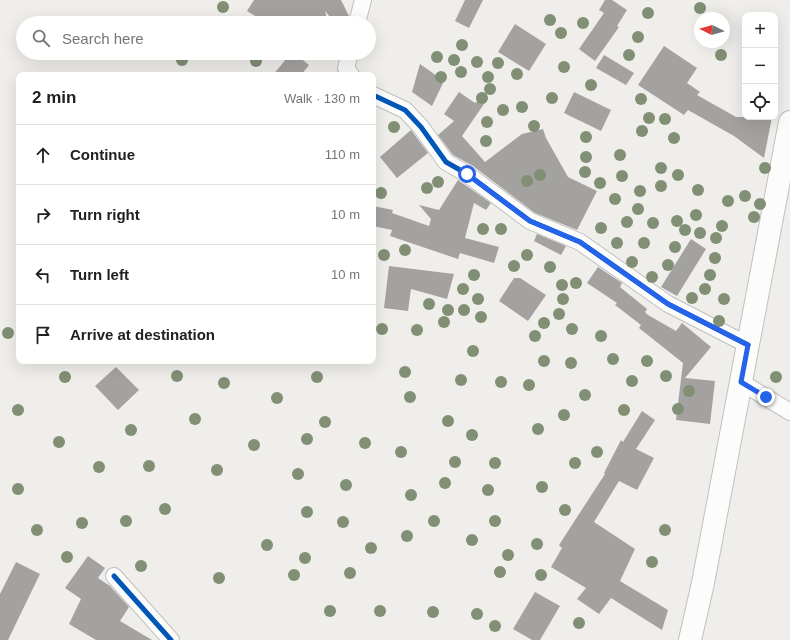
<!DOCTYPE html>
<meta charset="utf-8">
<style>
body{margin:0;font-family:Arial,sans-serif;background:#f6f6f6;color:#202124}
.controls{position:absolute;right:12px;top:12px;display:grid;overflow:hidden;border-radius:8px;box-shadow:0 4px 16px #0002}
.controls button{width:36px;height:36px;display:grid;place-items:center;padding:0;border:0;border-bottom:1px solid #e0e0e0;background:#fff;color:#202124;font:20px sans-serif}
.compass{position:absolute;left:694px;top:12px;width:36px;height:36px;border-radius:50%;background:#fff;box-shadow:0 4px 16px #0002;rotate:275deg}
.stop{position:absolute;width:12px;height:12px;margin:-9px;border:3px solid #2563eb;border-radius:50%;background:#fff}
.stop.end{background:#2563eb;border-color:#fff;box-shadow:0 1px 4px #0008}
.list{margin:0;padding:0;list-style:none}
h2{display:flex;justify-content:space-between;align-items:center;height:52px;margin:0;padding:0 16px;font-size:17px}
h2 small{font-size:13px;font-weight:400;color:#757577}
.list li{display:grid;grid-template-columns:26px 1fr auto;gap:12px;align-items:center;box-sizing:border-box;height:60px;padding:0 16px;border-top:1px solid #e0e0e0}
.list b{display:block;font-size:15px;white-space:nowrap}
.list em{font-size:13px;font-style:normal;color:#757577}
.icon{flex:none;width:22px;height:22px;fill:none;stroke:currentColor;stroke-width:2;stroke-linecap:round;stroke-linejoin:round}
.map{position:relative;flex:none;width:790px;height:640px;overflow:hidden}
.search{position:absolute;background:#fff;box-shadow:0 4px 16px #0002;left:16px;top:16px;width:360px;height:44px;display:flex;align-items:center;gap:10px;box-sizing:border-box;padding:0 14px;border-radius:22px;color:#757577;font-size:15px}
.panel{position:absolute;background:#fff;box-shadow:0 4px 16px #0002;left:16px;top:72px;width:360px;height:292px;border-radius:8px}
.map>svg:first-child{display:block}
.building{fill:#a4a2a0}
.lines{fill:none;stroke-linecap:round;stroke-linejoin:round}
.minor-casing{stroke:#c1c0bd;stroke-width:18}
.secondary-casing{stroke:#c1c0bd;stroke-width:24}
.minor{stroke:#fdfcfc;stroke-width:16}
.secondary{stroke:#fdfcfc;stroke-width:22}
.cycleway-casing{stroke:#fff;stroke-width:8}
.cycleway{stroke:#0057b8;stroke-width:5}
.tree{fill:#818f75}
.route{stroke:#2563eb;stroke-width:5}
</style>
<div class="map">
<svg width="790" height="640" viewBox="0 0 790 640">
<rect width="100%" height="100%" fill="#f0eeeb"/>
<g class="building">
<path d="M254,0H341L349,16L348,23H335L325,11L328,23H267L247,11Z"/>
<path d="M465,0H483L469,28L455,21Z"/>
<path d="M605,0H612L627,10L617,26L619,27L595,61L579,49L604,13L599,10Z"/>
<path d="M515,24L546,44L529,71L498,52Z"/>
<path d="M664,46L697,68L687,83L700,92L697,95L736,117H772L764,158L734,136L688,110L684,115L638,85Z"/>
<path d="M291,53H294L309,65L301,75H273Z"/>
<path d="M604,55L634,73L626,85L596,68Z"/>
<path d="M420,64L444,81L432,106L412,92Z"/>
<path d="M459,92L475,103L482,97L486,101L462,136L485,162L522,134L543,129L546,138L568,177L597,191L577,230L535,213L473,166L453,155L438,135L454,121L444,114Z"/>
<path d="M574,92L611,110L601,131L564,113Z"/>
<path d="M411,130L428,153L397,178L380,157Z"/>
<path d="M458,180L491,203L486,210L474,203L465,238L499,247L494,263L460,253L458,259L390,236L392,230L373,226V206L393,210L392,213L429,226L431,219L419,205L439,210Z"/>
<path d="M537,234L566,246L561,255L534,241Z"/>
<path d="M691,239L706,249L677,296L661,287Z"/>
<path d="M389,266L454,274L447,299L411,289L408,311L384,308Z"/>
<path d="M598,267L622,283L620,287L647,309L645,312L648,315L676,331L682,323L711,347L685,378L715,381L710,424L676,420L683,363L639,328L641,325L615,305L617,303L587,283Z"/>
<path d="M514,278H520L546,295L528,321L499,301Z"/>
<path d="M116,367L139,390L118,410L95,386Z"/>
<path d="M642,411L655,420L636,449L654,458L637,490L619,481L594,522L635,549L620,581L668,610L662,630L611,598L599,614L577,599L586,588L551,567L562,548L559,545L605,474L604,473L621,440L623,442Z"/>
<path d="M88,556L105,568L98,578L110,586L129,607L120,621L152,640H96L69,624L81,599L65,588Z"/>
<path d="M16,562L40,574L8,640H0V594Z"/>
<path d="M535,592L560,606L540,640H532L513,629Z"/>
</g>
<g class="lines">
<g class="minor-casing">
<g id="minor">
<path d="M357,23L363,0"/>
<path d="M350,53L346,68L351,75"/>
<path d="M373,95L405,110L421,127L446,162L467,174L530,221L580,242L668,304L748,345"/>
<path d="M741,382L790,412"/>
<path d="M114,576L171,640"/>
</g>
</g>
<g class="secondary-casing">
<path id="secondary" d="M690,640L703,583L790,122"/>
</g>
<use href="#minor" class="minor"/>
<use href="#secondary" class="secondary"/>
<g class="cycleway-casing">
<g id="cycleway">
<path d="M373,95L405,110L421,127L446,162L467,174L530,221L580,242L668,304L748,345"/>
<path d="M114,576L171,640"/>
</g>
</g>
<use href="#cycleway" class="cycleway"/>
</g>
<g class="tree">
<circle cx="223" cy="7" r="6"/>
<circle cx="700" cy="8" r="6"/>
<circle cx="648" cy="13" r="6"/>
<circle cx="550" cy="20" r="6"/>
<circle cx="583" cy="23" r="6"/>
<circle cx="561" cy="33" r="6"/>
<circle cx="638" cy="37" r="6"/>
<circle cx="462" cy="45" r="6"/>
<circle cx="629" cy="55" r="6"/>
<circle cx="721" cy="55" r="6"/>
<circle cx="437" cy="57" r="6"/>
<circle cx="182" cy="60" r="6"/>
<circle cx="454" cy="60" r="6"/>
<circle cx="256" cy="61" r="6"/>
<circle cx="477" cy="62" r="6"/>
<circle cx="498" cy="63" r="6"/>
<circle cx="564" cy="67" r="6"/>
<circle cx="461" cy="72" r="6"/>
<circle cx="517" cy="74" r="6"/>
<circle cx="441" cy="77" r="6"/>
<circle cx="488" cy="77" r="6"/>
<circle cx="591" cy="85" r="6"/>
<circle cx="490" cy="89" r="6"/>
<circle cx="482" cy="98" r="6"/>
<circle cx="552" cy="98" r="6"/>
<circle cx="641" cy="99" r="6"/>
<circle cx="522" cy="107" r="6"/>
<circle cx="503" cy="110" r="6"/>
<circle cx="649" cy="118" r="6"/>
<circle cx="665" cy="119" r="6"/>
<circle cx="487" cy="122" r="6"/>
<circle cx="534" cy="126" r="6"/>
<circle cx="394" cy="127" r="6"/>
<circle cx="642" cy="131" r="6"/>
<circle cx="586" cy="137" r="6"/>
<circle cx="674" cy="138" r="6"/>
<circle cx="486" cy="141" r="6"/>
<circle cx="620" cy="155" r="6"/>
<circle cx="586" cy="157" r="6"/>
<circle cx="661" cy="168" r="6"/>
<circle cx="765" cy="168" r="6"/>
<circle cx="585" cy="172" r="6"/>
<circle cx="540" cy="175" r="6"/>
<circle cx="678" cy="175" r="6"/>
<circle cx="622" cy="176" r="6"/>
<circle cx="527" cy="181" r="6"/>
<circle cx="438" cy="182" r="6"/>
<circle cx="600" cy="183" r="6"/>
<circle cx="661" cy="186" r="6"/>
<circle cx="427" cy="188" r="6"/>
<circle cx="698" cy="190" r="6"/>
<circle cx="640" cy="191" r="6"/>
<circle cx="381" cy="193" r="6"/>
<circle cx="745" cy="196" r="6"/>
<circle cx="615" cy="199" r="6"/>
<circle cx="728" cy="201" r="6"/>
<circle cx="760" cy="204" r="6"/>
<circle cx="638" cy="209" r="6"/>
<circle cx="696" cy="215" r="6"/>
<circle cx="754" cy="217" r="6"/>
<circle cx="677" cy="221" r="6"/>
<circle cx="627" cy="222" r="6"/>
<circle cx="653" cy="223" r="6"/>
<circle cx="722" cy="226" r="6"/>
<circle cx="601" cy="228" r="6"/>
<circle cx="483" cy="229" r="6"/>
<circle cx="501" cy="229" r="6"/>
<circle cx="685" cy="230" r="6"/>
<circle cx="700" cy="233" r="6"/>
<circle cx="716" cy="238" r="6"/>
<circle cx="617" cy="243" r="6"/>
<circle cx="644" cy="243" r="6"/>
<circle cx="675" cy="247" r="6"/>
<circle cx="405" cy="250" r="6"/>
<circle cx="384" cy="255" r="6"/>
<circle cx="527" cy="255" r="6"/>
<circle cx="715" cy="258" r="6"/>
<circle cx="632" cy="262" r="6"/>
<circle cx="668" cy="265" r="6"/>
<circle cx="514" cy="266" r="6"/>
<circle cx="550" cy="267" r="6"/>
<circle cx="474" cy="275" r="6"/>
<circle cx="710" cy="275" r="6"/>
<circle cx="652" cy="277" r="6"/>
<circle cx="576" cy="283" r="6"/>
<circle cx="562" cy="285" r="6"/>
<circle cx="463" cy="289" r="6"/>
<circle cx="705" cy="289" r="6"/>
<circle cx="692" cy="298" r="6"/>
<circle cx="478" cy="299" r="6"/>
<circle cx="563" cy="299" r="6"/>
<circle cx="724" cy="299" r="6"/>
<circle cx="429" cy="304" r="6"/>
<circle cx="448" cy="310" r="6"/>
<circle cx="464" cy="310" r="6"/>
<circle cx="559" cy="314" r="6"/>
<circle cx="481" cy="317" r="6"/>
<circle cx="719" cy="321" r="6"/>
<circle cx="444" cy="322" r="6"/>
<circle cx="544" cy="323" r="6"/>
<circle cx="382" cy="329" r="6"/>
<circle cx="572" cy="329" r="6"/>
<circle cx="417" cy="330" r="6"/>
<circle cx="8" cy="333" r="6"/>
<circle cx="535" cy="336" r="6"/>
<circle cx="601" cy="336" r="6"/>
<circle cx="473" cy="351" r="6"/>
<circle cx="613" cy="359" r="6"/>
<circle cx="544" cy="361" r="6"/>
<circle cx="647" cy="361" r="6"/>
<circle cx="571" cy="363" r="6"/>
<circle cx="405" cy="372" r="6"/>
<circle cx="177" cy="376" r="6"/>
<circle cx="666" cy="376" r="6"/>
<circle cx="65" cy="377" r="6"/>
<circle cx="317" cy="377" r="6"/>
<circle cx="776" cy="377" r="6"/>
<circle cx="461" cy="380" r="6"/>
<circle cx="632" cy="381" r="6"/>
<circle cx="501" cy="382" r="6"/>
<circle cx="224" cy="383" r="6"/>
<circle cx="529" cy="385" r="6"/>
<circle cx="689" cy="391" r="6"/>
<circle cx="585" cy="395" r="6"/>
<circle cx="410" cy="397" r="6"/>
<circle cx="277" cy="398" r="6"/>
<circle cx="678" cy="409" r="6"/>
<circle cx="18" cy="410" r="6"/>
<circle cx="624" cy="410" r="6"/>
<circle cx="564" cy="415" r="6"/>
<circle cx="195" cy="419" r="6"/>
<circle cx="448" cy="421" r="6"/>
<circle cx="325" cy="422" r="6"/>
<circle cx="538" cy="429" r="6"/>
<circle cx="131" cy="430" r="6"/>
<circle cx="472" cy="435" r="6"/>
<circle cx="307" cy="439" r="6"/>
<circle cx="59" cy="442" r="6"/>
<circle cx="365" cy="443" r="6"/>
<circle cx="254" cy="445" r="6"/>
<circle cx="401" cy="452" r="6"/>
<circle cx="597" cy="452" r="6"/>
<circle cx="455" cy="462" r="6"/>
<circle cx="495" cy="463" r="6"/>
<circle cx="575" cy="463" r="6"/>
<circle cx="149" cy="466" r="6"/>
<circle cx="99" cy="467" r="6"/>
<circle cx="217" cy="470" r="6"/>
<circle cx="298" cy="474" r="6"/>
<circle cx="445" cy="483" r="6"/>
<circle cx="346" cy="485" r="6"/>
<circle cx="542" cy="487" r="6"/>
<circle cx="18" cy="489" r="6"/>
<circle cx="488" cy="490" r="6"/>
<circle cx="411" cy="495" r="6"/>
<circle cx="165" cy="509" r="6"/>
<circle cx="565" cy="510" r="6"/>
<circle cx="307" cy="512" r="6"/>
<circle cx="126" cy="521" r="6"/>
<circle cx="434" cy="521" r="6"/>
<circle cx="495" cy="521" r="6"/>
<circle cx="343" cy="522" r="6"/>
<circle cx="82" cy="523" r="6"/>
<circle cx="37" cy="530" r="6"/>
<circle cx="665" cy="530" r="6"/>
<circle cx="407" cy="536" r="6"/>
<circle cx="472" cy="540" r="6"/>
<circle cx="537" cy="544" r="6"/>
<circle cx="267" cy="545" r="6"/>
<circle cx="371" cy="548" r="6"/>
<circle cx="508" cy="555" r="6"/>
<circle cx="67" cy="557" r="6"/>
<circle cx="305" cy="558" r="6"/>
<circle cx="652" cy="562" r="6"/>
<circle cx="141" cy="566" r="6"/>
<circle cx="500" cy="572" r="6"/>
<circle cx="350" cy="573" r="6"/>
<circle cx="294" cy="575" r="6"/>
<circle cx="541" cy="575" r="6"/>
<circle cx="219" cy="578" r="6"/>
<circle cx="330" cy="611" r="6"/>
<circle cx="380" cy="611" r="6"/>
<circle cx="433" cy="612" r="6"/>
<circle cx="477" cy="614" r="6"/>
<circle cx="579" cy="623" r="6"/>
<circle cx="495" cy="626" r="6"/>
</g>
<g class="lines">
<path class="route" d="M467,174L530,221L580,242L668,304L748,345L741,382L766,397"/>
</g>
</svg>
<div class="controls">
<button>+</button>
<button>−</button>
<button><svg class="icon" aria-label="locate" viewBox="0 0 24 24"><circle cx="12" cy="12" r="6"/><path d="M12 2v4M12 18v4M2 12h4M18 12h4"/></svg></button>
</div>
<svg class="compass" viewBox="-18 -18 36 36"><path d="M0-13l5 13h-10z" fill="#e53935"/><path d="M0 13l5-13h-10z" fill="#757577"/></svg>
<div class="stop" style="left:467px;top:174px"></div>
<div class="stop end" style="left:766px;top:397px"></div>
<div class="search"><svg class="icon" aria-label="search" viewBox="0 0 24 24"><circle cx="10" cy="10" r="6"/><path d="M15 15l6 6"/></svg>Search here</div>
<section class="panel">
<h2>2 min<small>Walk · 130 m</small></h2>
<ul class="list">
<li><svg class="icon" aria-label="ahead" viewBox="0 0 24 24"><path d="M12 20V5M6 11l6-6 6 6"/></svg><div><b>Continue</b></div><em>110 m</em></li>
<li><svg class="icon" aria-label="right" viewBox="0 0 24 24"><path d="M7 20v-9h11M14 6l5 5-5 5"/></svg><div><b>Turn right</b></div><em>10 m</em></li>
<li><svg class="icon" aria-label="left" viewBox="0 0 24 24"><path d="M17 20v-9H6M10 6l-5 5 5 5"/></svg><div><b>Turn left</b></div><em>10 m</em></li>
<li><svg class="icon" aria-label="arrive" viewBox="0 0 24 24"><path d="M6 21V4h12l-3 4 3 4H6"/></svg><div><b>Arrive at destination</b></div></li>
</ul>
</section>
</div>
